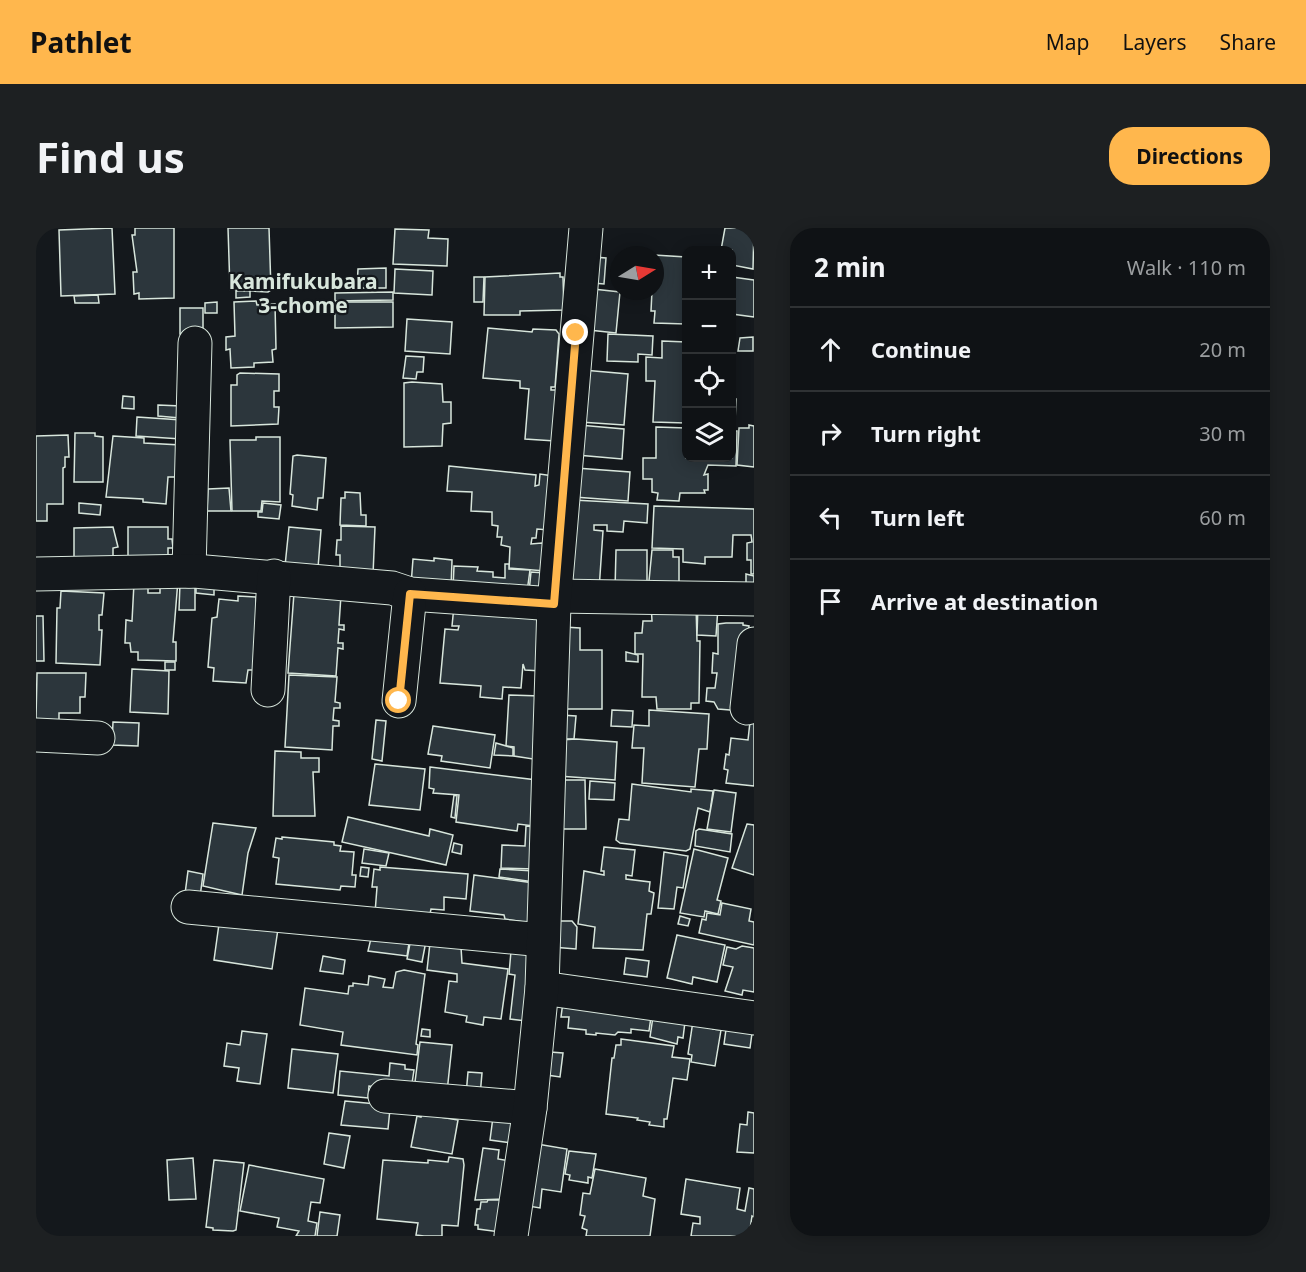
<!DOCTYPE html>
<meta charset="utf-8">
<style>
body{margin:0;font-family:"Noto Sans",sans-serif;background:#1d2022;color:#f1f3f6}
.controls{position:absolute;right:18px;top:18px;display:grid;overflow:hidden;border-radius:12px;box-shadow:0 3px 15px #0003}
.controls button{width:54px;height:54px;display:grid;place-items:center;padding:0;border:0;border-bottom:2px solid #2f3234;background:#0f1215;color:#f1f3f6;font:30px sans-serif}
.compass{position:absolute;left:574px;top:18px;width:54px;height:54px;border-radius:50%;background:#0f1215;box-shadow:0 3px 15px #0003;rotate:79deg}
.stop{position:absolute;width:18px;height:18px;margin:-14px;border:4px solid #ffb74d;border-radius:50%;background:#fff}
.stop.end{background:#ffb74d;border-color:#fff;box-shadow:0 2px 6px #0008}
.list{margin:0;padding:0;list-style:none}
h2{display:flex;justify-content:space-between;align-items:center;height:78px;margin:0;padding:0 24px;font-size:26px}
h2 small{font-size:20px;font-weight:400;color:#9b9ea0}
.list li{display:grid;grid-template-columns:39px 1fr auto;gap:18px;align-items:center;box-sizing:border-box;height:84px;padding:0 24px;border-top:2px solid #2f3234}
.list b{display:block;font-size:22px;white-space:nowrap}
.list em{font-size:20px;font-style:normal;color:#9b9ea0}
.icon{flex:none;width:33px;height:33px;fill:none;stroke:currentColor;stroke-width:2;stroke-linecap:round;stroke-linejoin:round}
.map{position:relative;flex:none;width:718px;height:1008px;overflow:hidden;border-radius:24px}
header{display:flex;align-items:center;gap:36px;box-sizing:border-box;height:84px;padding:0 30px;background:#ffb74d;color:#111}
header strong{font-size:28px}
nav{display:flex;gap:33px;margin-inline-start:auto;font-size:21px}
.intro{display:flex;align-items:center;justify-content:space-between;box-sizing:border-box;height:144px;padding:0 36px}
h1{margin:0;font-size:42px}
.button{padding:15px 27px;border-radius:24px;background:#ffb74d;color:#111;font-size:21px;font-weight:700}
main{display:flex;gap:36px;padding:0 36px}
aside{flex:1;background:#0f1215;border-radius:24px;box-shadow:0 3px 15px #0003}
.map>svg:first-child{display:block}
.building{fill:#2c363c;stroke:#d8e6dc;stroke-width:1.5}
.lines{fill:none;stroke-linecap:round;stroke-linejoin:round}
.minor-casing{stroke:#d8e6dc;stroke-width:35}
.minor{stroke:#14181c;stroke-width:33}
.route{stroke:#ffb74d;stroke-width:8}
.labels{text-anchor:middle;stroke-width:4.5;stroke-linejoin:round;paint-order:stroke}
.neighbourhood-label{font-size:21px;font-weight:bold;fill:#d8e6dc;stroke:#14181c}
</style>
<header>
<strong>Pathlet</strong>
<nav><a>Map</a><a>Layers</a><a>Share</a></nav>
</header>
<div class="intro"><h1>Find us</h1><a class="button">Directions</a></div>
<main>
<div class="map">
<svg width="718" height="1008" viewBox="0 0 718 1008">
<rect width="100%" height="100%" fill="#14181c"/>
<g class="building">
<path d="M76,0L79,66L25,68L23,2Z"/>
<path d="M99,0H138V70L103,71V65L98,66L97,44H101L96,7H99Z"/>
<path d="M192,0H233L235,62L232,64L194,62Z"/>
<path d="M689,0H718L717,41L696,37V22H685Z"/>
<path d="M359,1L393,2L392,10L412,11L411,38L357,36Z"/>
<path d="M618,27L650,29V96L618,95L619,83H615L616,63H619Z"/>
<path d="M558,29L570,30L568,56L557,55Z"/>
<path d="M350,40V60H321L322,41Z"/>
<path d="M359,41L397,43L396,67L358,65Z"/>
<path d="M524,45V49H527L528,82L484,83V87H448L449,49Z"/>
<path d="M438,49H448L447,74H438Z"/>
<path d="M696,49L718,52V89L696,86Z"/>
<path d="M557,61L584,64L580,105L553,102Z"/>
<path d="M200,63H214V69L200,70Z"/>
<path d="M357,64V72L299,73V65Z"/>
<path d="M62,67L63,75H39L38,68Z"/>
<path d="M220,73L221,77L239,76L240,121L236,122L237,134L218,135V139L195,140L194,121L190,122V109L199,108L198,74Z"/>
<path d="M181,74V85H169V75Z"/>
<path d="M299,74H357V99L299,100Z"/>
<rect x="144" y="80" width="23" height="26"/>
<path d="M371,91L416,94L414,126L369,123Z"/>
<path d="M452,100L496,104L497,101L520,102L523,106L519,159H515V162H523L519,213L489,211L493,161L484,160V153L447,150Z"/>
<path d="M572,106L617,108L616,127L602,126V134L571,133Z"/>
<path d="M717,109V123H702L704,110Z"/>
<path d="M626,113L650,114V195L617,194L619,153H610V129L626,130Z"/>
<path d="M370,128L388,129L387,144H381L380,151L367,150Z"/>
<path d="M547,142L592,146L588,197L544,194Z"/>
<path d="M204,145L243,146V163H238V179H243L242,196L195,198V157H201V147Z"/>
<path d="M376,154L406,156L407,174H415V195L407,196L406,218L368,219V155Z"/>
<path d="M87,168L98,169V181L86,180Z"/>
<path d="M696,171H700L699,194H696Z"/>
<path d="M122,177L145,178L144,190L122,188Z"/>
<path d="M101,189L146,192L145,211L100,208Z"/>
<path d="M543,197L588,201L586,231L541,227Z"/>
<path d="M713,197L718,198V239L701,237L703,200H713Z"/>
<path d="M620,199L650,200V230H696V203H701L700,238L672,237L668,247L672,246V262H668L669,265H644L643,273L621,272L622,265L616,264V251H607V230H620Z"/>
<path d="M39,205H59V208L67,209V254H38Z"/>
<path d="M32,207L33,229H29V239L27,240V276H11V293H0V208Z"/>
<path d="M77,208L108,210V215L145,217L143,249H132L130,276L107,274V271L70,269Z"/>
<path d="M220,209H244V274L226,273L225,283H196L194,212H220Z"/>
<path d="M261,227L290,230L287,270H282L281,282L256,278L257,267L254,266L257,228Z"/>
<path d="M413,238L500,247L499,258L503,257L504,246L517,248L513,302L501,301L500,310H496L495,316L506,315L511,317L509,343L473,340L474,319L465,317L466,309H461L462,298L456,297V284L435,283L436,264L411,263Z"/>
<path d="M540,240L594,244L592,273L538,269Z"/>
<path d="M193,260L195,283H171L172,261Z"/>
<path d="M309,264L324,265L325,287H330V298L304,297L305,270H309Z"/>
<path d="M537,272L612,276L611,295L588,293L587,304L571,303V297H558V302L567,303L563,362L532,360Z"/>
<path d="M43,275L65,277L64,287L43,285Z"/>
<path d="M227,275L245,277L243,291L222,289V284H226Z"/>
<path d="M618,278L718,281V346H715V332H711V315L716,314L715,307H697L696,329H669V336L647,334V321L616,320Z"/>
<path d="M305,298L339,299L337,347L304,345V327H300L301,312H305Z"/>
<path d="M77,299L82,319L77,320V331H38V300Z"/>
<path d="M92,299H132V311H136L137,320H132V332H92Z"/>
<path d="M253,299L285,302L282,340L249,338Z"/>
<path d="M580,322H611V363L579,362Z"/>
<path d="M616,322H637V329H643V364L612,363Z"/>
<path d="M398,330L416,332L415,361L375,357L377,331L398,333Z"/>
<path d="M469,336H473V341L494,342L491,364L417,360L418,338L442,339L441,343L457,344V349L469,350Z"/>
<path d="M495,344L510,345L509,365L493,364Z"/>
<path d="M710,346L718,348V358H710Z"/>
<path d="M124,352H142L137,414H140V433L102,432V424H95L94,415H89L90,392L96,393L98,355L112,357V365H124Z"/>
<path d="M144,355L159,356V382H143Z"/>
<path d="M160,355H178V367L160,365Z"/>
<path d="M25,363L68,365L66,387H63V402H66L64,437L20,435L21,380H24Z"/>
<path d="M258,365L305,367L303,397H308V402L303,401L302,415H307V421L302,420L300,448L252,445Z"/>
<path d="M202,368L220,369V374H230L226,442H212L210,455L177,453L178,440L172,439L176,390L181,389L183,371L202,373Z"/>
<path d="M615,376L660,377L661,413H664L663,475H655V481H621L620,469H606L607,426H599V405H606L607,393H616Z"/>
<path d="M662,377L682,379L680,408L661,407Z"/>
<path d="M418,378L507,385L505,443L489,442L487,436L485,460L467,459L466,471L444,469L445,458L404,455L409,401L422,402L423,398H416Z"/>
<path d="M0,388H7L8,433H0Z"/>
<path d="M690,395H707V397L713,398L706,483L682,481L678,474L670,473L671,460H679L681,445H676L677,425L682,426V396Z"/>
<path d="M528,399L544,400V422H566V481H526Z"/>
<path d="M590,424L602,427V434L590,433Z"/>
<rect x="129" y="434" width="10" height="8"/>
<path d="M96,441L133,443L132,486L94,484Z"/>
<path d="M1,445H50L49,469H44V485H23V492L0,491Z"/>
<path d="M253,447L301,449L299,474L304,475V480H298L297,492L303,493V498H297L296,522L249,519Z"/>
<path d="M718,457V558L690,555L692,542L688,541L690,526L693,527L695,510L712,512Z"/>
<path d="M473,467L505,468L497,531L478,528V519L470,518Z"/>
<path d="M576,482L597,483L596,499L575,498Z"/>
<path d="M613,482L673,486L671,521H663L659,559L606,555L608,520H596L598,497L613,498Z"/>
<path d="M525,487L540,488L538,511H525Z"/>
<path d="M340,492L350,493L346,533L336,531Z"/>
<path d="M77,494L103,495L102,518L76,517Z"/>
<path d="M397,498L459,507L454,540L405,533L406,528L392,526Z"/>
<path d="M540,511L581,514L579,552L522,548L524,512Z"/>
<path d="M460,515L477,520V528L458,527Z"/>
<path d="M239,523L265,524V530H283V544H277L279,588H237Z"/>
<path d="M339,536L389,541L384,582L333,577Z"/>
<path d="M394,539L501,552L498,598L482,596L481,603L420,594L423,567L397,565L398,561L393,560Z"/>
<path d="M521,552H549L550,601H521Z"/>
<path d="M554,553L579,555L578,572L553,571Z"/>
<path d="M596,556L655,564V561L677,563L674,584L662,580L654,621L650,623L584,615L580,612L583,591L593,592Z"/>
<path d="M678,562L700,565L695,604L671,601Z"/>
<path d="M418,567L421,568L419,590L415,589Z"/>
<path d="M312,589L393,608L394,601L417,607L410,637L306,614Z"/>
<path d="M177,595L220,600L212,625L206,667L167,658Z"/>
<path d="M711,596L718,597V647L696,640Z"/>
<path d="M490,598L499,599V641L465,640L466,617L489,618Z"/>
<path d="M663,601L696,606L694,624L659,618L660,603Z"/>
<path d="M246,609L298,614V617L305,618L304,623L318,624L316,647H320L319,659L305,658L304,662L240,656L243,630L237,629L240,610L246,611Z"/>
<path d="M418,615L426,617L425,626L416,624Z"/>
<path d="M568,619L599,622L596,648L590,647V651L614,654L613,663L618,665L615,686H611L607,722L557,720L559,699L542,696L548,643L568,647V643H565Z"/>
<path d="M328,621L353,625L350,638L326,635Z"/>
<path d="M658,621L692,630L681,672L685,673L682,686L669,683L668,689L644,685Z"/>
<path d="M628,624L652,628L647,660L641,659L638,681L622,680Z"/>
<path d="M325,639L333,640L332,649L324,648Z"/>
<path d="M344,639L432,646L430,671L408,669V682L395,681L394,686L339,685L341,659H336L338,641L344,642Z"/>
<path d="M464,641L499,643L498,654L463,649Z"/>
<path d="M152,643L167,646L164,669L149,666Z"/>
<path d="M438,647L498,655L494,695L469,691L468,687L434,683Z"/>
<path d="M686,675L715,681L713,693L718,694V717L663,705L666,691L670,692L671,685L684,687Z"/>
<path d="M644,688L654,691L652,698L642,696Z"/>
<path d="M517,693H536L541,699L540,721L516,719Z"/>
<path d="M183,696L242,701L236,741L178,732Z"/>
<path d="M336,706L373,715L371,728L332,723Z"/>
<path d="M641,707L689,717L681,754L657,749L656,756L631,750Z"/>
<path d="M375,710L390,713L386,734L371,731Z"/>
<path d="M394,715L425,719L426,735L472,741L465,791L448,789L447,797L430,794L431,788L409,784L413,753L421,754V746L391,742Z"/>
<path d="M706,718L718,720V764L707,762L706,767L689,763L697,739L687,737L691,719L700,721Z"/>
<path d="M475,723L498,725L490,793L474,791L479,747L473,746Z"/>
<path d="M287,728L309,732L307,746L284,743Z"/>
<path d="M590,730L613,733L611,749L588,746Z"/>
<path d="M368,742L389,746L380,816L382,817L381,827L305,817L307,804L264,797L269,760L312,766L313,758H317V755L332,757L333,748L349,751L347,759L357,760L360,744Z"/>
<path d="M527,774L616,782L613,803L595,801V805L582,804L579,807L560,805V807L550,806V802L532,800L533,789H525Z"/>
<path d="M618,782L650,786L647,810L642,809L641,816L614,809Z"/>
<path d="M657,793L678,795L677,801L685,802L679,838L655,834L656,827L652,826Z"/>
<path d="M691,794L717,798L714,820L688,816Z"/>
<path d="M386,801L394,802V809L385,808Z"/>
<path d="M206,803L231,806L224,856L201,853L203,840L188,838L191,815L204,817Z"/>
<path d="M585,811L638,818L636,829L654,831L651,852L637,850L631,891H628V899L613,897L614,894L601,892L602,890L570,886L576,830H578L580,817H585Z"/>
<path d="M384,814L416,817L411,864L378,862Z"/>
<path d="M256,821L302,826L297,865L252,860Z"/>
<path d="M514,824L527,825L524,849L511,847Z"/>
<path d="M354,835L369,837V841L378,842L375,862L333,858L332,870L302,867L304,843L353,848Z"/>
<path d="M432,844L446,845L444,868L430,867Z"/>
<path d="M309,873L351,877L354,881L352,901L305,897Z"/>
<path d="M712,884L718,885V925L701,924L704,896L711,897Z"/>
<path d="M386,886L422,892L416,926L375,919L381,888L385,889Z"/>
<path d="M457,889L479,892L476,915L454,912Z"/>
<path d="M293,905L314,908L308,940L288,936Z"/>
<path d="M501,916L531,921L525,964L506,961L504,980L492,978Z"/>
<path d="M447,920L463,922L462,931L474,933L469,971L439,972Z"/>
<path d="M533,923L560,926L556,950L552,949V955L533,952L534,947L529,946Z"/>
<path d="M413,929L427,931L428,937L422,998L406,997V1008H388L380,1007L382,995L341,991L347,932L392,935V932L412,934Z"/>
<path d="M157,930L160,971L133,972L131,932Z"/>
<path d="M178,932L208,935L200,1002L197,1003L177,1002V1000L170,999Z"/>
<path d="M213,937L288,951L284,975L275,974L272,993L281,995L279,1008H260L263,1003L241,999L243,990L204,983Z"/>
<path d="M559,941L610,950L607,968L619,971L614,1008H550L551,1002L546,1000L549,988L544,987L547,965L554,966Z"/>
<path d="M650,951L704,960L701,981L709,983L713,960L718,961V989L716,988L713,1008H655L657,995L664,996V989L645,986Z"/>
<path d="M452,972H469L464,1004L442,1001V997H439L441,981H444L445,974H451Z"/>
<path d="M284,984L304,987L301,1008H281Z"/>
</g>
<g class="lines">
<g class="minor-casing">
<g id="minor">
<path d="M153,343L159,115"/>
<path d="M0,346L158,343L356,360L374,366L518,376"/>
<path d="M519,368L718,371"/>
<path d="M232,462L238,348"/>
<path d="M363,473L374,366"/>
<path d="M711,480L718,416"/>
<path d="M0,507L62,510"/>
<path d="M152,679L507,712"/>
<path d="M506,760L718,790"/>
<path d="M349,868L494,880"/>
<path d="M475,1008L494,880L506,760L518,376L550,0"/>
</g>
</g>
<use href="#minor" class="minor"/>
</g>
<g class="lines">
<path class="route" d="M363,473L374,366L518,376L540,105"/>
</g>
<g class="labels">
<g class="neighbourhood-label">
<text x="267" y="61">Kamifukubara<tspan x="267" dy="24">3-chome</tspan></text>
</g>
</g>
</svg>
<div class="controls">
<button>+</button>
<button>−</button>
<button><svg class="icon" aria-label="locate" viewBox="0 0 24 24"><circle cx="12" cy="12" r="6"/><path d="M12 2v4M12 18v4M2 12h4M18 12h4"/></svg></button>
<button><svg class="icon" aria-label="layers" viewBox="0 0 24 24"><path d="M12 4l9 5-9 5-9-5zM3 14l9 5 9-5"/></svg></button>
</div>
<svg class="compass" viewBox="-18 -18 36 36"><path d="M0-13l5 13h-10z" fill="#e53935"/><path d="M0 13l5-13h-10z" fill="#9b9ea0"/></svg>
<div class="stop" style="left:363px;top:473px"></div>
<div class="stop end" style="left:540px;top:105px"></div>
</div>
<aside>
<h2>2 min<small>Walk · 110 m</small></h2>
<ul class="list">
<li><svg class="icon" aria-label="ahead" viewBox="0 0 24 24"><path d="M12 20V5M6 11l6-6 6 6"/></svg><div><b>Continue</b></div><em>20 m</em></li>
<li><svg class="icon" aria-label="right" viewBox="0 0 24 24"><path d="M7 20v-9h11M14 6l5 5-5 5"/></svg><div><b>Turn right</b></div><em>30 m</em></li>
<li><svg class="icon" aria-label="left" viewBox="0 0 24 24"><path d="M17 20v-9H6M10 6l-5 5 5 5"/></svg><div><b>Turn left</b></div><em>60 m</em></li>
<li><svg class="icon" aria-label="arrive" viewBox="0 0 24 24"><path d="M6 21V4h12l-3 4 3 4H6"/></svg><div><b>Arrive at destination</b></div></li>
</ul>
</aside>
</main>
